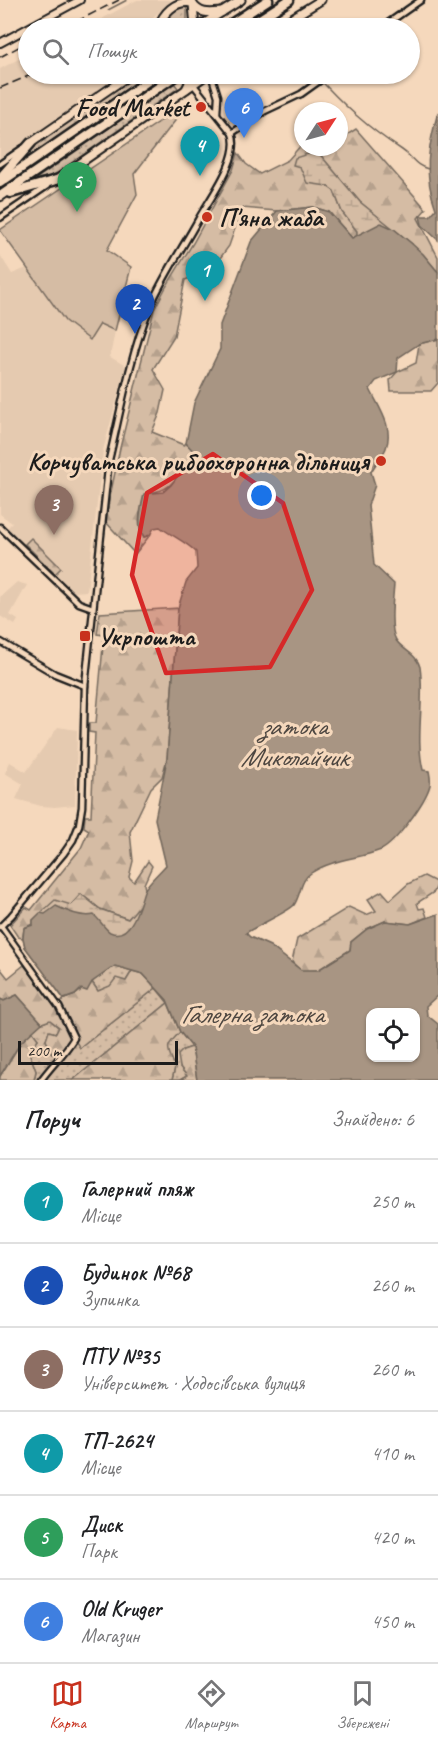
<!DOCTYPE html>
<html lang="uk">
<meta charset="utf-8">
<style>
body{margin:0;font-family:Caveat,sans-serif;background:#f6f6f6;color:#202124}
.controls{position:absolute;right:18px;bottom:18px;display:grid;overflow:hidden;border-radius:12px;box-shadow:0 2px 4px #0004}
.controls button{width:54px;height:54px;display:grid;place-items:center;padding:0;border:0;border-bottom:2px solid #e0e0e0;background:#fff;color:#202124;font:30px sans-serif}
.compass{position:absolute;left:294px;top:102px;width:54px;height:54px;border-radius:50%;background:#fff;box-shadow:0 2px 4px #0004;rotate:54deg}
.scale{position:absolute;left:18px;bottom:15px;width:160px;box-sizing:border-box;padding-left:6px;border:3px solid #1c1c1c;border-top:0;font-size:16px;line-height:21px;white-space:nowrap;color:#1c1c1c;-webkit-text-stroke:4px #f5d8bc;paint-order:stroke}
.you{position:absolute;left:262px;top:496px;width:21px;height:21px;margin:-15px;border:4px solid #fff;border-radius:50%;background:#1a73e8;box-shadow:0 0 0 9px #1a73e833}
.badge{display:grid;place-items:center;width:39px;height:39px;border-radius:50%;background:#c8321e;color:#fff;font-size:20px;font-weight:700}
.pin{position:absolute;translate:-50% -50px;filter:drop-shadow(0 2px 3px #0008)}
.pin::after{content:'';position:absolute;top:32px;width:21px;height:18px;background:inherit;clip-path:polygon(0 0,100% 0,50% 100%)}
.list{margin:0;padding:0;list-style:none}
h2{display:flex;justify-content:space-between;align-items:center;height:78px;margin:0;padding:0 24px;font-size:26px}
h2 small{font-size:20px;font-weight:400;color:#757577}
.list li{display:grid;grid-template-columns:39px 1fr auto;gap:18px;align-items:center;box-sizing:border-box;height:84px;padding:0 24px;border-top:2px solid #e0e0e0}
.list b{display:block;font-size:22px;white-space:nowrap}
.list p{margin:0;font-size:20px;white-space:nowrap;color:#757577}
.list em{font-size:20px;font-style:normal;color:#757577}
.icon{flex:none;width:33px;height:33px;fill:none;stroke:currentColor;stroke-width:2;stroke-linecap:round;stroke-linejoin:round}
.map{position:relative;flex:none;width:438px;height:1080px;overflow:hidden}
.search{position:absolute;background:#fff;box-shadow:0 2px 4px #0004;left:18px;right:18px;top:18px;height:66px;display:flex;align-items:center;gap:15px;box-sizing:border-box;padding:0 21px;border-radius:33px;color:#757577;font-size:22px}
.sheet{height:582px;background:#fff}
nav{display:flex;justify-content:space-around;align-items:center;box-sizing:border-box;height:84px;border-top:2px solid #e0e0e0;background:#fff;font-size:16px;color:#757577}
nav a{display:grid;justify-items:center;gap:3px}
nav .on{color:#c8321e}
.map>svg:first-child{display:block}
.built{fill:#e5cab0}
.grass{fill:url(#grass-dots);stroke:#786c60;stroke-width:1.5}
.forest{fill:url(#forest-firs);stroke:#786c60;stroke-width:1.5}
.wetland{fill:url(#wetland-marsh);stroke:#786c60;stroke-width:1.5}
.park{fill:#d5bca4;stroke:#786c60;stroke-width:1.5}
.water{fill:#a89583;stroke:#70655a;stroke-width:1.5;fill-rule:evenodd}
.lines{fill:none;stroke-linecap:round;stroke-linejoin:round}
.stream{stroke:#70655a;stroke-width:1.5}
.minor-casing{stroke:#1c1c1c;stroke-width:9}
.tertiary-casing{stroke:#1c1c1c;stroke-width:10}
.secondary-casing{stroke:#1c1c1c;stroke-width:11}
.trunk-casing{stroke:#1c1c1c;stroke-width:13}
.minor{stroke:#f5d8bc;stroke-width:4.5}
.tertiary{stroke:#f5d8bc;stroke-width:6}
.secondary{stroke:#f5d8bc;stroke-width:7}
.trunk{stroke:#f5d8bc;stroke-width:8}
.rail{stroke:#1c1c1c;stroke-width:1.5;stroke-dasharray:9 4.5;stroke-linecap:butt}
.marked{fill:#d62828;fill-opacity:0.2;stroke:#d62828;stroke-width:4.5;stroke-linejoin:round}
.poi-dot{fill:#c8321e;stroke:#f5d8bc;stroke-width:2}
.labels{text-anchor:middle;stroke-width:6;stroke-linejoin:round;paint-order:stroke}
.poi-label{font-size:26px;font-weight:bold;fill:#1c1c1c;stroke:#f5d8bc;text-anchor:end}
.water-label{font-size:27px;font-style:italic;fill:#4d4640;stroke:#f5d8bc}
</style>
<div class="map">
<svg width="438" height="1080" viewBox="0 0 438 1080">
<defs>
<pattern id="grass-dots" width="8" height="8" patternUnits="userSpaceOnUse" patternTransform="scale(1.5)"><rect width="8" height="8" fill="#d5bca4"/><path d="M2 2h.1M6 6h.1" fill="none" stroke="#b6a18d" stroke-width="1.8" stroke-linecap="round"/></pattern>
<pattern id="forest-firs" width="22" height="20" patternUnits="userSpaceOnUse" patternTransform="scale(1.5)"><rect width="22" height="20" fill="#d5bca4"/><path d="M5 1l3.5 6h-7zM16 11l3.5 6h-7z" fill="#b6a18d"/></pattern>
<pattern id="wetland-marsh" width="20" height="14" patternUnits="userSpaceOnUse" patternTransform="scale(1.5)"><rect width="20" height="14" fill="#d5bca4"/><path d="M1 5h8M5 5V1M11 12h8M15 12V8" fill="none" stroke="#b6a18d"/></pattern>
</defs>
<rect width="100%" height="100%" fill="#f5d8bc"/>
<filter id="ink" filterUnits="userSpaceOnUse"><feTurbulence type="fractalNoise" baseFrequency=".0167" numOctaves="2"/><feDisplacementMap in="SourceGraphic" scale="12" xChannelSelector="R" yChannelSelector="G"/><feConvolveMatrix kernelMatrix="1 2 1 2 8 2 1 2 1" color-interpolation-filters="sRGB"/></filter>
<g filter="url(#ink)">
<g class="built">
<path d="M137,0H170L171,2L153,17L152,28H92L105,17Z"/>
<path d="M28,54V74H121L0,158V69Z"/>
<path d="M0,255L12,274L27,268L65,321L100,324L115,331L110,357L126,366L103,450L87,591L74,592L7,528L12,523L0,514Z"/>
<path d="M17,582L27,585L10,615L18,620L15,625L0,616V597Z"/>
<path d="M58,727L77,730L75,805L55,807L41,806L16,799L23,784L5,773L10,762L26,772Z"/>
</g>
<g class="grass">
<path d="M185,6L187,9V26L184,28H163C166,18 174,9 185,6Z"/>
<path d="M138,74H149L22,161L28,149L35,144Z"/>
<path d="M174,83L178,88L57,173L49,177L36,179Z"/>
<path d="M115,965L132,971L126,981L98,991L92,982Z"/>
<path d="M156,988L168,1003L73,1080H34L36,1071L29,1052L38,1039L32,1031L42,1023L50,1020L59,1028L56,1033L46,1040L52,1054L74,1038L81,1047Z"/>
<path d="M180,1032L192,1047L183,1050L180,1067L187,1076L180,1080H172L175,1067L167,1052L170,1042Z"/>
</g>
<g class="forest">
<path d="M356,129L426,209L418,218L438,257V272L423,254L360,202L317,151L300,167L334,191L342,212L357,231V237L352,238L329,212L313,207L277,211L242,208L229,246L212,269L185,280L174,336L153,369L165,390L160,413L152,432L184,445L186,443L196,453C179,469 175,493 149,492C142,505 134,522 144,537L150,535L135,554L105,521L120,448L154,310L166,287L193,243L233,170L238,153L246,164L260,174L288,160L303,143V147H339V140Z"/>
<path d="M438,339V383L431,391H391L390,380L397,372L416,363L419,344Z"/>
<path d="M31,538L61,568L55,574L25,544Z"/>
<path d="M178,608L167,759L162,777L151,788L130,832L133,861L129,877L134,882L148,861L152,866L144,884L145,889L142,904L128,919L100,909L81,894L71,905L24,928L23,938L18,937L10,925L26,907L31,910L81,848L89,830L84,827L85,816H91L95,733L89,732V723H96L104,635L97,634L100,613Z"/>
<path d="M424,876L438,883L434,892L417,903L419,909L424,908L427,917L410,924L385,921L367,929L351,942L350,950L318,970L301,971L292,962L297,939L349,907L366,915L376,911L368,899L382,891L390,900L408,884Z"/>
<path d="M24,965L57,1008L64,999L75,995L92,982L98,991L110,986L116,978L126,981L132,971L143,974L156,988L80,1048L74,1039L66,1052L52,1054L46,1040L49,1031L56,1033L59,1027L50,1020L42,1023L17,995L4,1001L0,999V968L8,978Z"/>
<path d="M168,1003L180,1032C163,1049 168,1048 175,1067L172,1080H73Z"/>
<path d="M32,1031L38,1039L29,1052L36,1071L34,1080H0V1076L21,1042Z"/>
<path d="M192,1047L197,1080H180L187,1076L180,1067L178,1055L183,1050Z"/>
</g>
<g class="wetland">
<path d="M317,151L360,202L411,243L357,237V231L342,212L334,191L327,186L307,183L300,167L293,165L295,158Z"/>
<path d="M81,894L100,909L128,919L140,905V911L128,944L76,981L75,995L64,999L25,947L23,938L24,928L33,925V920L55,900L71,905Z"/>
</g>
<path class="park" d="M187,103L188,104L134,174L137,194L107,250L131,267L115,331L100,324L90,340L65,321L0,230Z"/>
<g class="water">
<path d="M438,112V240L422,225L420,216H430L436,209C423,174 428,147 438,112Z"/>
<path d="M313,207L329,212L352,238L381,223L394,229L411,243L423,254L438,272V339L419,344L398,358L397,372L376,381L370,389C379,408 394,427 386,448C384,454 375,464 371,472L375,485L368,505L374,565L394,584C393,598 389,628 396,640C402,650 417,654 420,667C425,701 415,736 423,770L429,771C430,776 431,780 430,785C426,801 396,843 381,850C358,859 332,859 311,873C300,880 301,895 294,905C288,912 256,926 246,933L250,937L270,946L301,970H318L350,950L351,942L367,929L385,921L410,924L438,914V995L426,1006L427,1015L438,1024V1080H197L192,1047L180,1032L167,1000L143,974L115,966L92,982L87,991L81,989L75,995L64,999L25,947L23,938L24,928L33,925V920L40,913L45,914L56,906C66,911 83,918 94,915C99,919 105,929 110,932C132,942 140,902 144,891C148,882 159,873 166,865L155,819L167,759L178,608L186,582L197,568L196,552C186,542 172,536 160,527L154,528L150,535L144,537C136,524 141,507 144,494L163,492L171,485L195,453L186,443L194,403L220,349V325L251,242L277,211ZM370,1012H416V1058H370Z"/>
<path d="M17,995L42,1023L21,1042L0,1076V999L4,1001Z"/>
</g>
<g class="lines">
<g class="stream">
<path d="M108,10L127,0"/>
<path d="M315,74C343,105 367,127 402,150C414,158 414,165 428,169"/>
</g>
<g class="minor-casing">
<g id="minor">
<path d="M381,28L421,0"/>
<path d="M211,74L218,96L217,113"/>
<path d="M232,133L265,111L301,94L329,74"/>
<path d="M0,164L23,148"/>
<path d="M0,218L47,186"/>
<path d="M0,527L79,603L93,608"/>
<path d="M1,642L55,674L85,686"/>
<path d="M1,926L59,1007L74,1038C65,1053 52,1065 41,1080"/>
<path d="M0,927L11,916L64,853L73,840L79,825L82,807L85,686L109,460C121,409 130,357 149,309C162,278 182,249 198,220C210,198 242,157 232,133L193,84"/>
</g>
</g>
<g class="tertiary-casing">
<path id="tertiary" d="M0,43L80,0"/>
</g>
<g class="secondary-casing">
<g id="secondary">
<path d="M193,4L195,28"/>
<path d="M158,28C163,13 175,0 192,3C200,15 210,13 222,12"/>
<path d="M197,28L241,0"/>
<path d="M276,28L321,0"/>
<path d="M186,89L189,83L187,74"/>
<path d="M31,143L131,74"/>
<path d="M56,180L208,74"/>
</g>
</g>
<g class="trunk-casing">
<g id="trunk">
<path d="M225,28L268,0"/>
<path d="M246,28L289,0"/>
<path d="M0,178L31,143"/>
<path d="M0,183L158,74"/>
<path d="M11,193L56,180"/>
<path d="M0,196L178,74"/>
</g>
</g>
<use href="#minor" class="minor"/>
<use href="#tertiary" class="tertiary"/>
<use href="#secondary" class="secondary"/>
<use href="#trunk" class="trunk"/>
<g class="rail">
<path d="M64,28L119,0"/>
<path d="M0,57L28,42"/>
<path d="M0,88L33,74"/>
</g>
</g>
</g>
<path class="marked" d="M213,454L283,503L312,590L270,667L166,673L132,575L147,493Z"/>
<g class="poi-dot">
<circle cx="201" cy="107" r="6"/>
<circle cx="207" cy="217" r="6"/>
<circle cx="381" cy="461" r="6"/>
<rect x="79" y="630" width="12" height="12" rx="3"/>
</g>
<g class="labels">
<g class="poi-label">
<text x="189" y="116">Food Market</text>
<text x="219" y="226" text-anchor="start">П'яна жаба</text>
<text x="369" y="470">Корчуватська рибоохоронна дільниця</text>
<text x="97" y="645" text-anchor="start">Укрпошта</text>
</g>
<g class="water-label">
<text x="294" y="735">затока<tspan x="294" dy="31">Миколайчик</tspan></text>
<text x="252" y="1023">Галерна затока</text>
</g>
</g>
</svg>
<div class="controls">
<button><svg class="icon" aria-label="locate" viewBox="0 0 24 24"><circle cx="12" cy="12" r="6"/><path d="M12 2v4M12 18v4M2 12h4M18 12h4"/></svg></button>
</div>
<svg class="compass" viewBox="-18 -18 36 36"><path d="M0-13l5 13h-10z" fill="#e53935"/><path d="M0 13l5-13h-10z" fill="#757577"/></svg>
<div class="scale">200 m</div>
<div class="you"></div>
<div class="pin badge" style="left:205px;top:301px;background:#0f9aa8">1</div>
<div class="pin badge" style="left:135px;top:334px;background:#1a4fb4">2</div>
<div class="pin badge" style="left:54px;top:535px;background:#8d6e63">3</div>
<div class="pin badge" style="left:200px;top:176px;background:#0f9aa8">4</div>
<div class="pin badge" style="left:77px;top:212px;background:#2e9e5b">5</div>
<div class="pin badge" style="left:244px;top:138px;background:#3f7fe0">6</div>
<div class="search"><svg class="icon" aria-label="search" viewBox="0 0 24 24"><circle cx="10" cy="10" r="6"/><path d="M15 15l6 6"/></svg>Пошук</div>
</div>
<section class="sheet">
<h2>Поруч<small>Знайдено: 6</small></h2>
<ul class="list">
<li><span class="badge" style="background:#0f9aa8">1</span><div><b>Галерний пляж</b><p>Місце</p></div><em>250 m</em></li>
<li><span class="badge" style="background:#1a4fb4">2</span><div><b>Будинок №68</b><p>Зупинка</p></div><em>260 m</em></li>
<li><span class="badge" style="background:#8d6e63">3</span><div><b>ПТУ №35</b><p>Університет · Ходосівська вулиця</p></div><em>260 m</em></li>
<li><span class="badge" style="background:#0f9aa8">4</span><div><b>ТП-2624</b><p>Місце</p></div><em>410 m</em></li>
<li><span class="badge" style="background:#2e9e5b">5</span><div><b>Диск</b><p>Парк</p></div><em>420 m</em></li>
<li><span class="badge" style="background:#3f7fe0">6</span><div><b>Old Kruger</b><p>Магазин</p></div><em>450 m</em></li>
</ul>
</section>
<nav>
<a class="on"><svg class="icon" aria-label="map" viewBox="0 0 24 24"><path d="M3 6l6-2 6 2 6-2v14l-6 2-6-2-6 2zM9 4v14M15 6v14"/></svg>Карта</a>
<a><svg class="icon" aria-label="directions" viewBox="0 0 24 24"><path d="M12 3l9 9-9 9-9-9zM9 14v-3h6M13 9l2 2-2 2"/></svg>Маршрут</a>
<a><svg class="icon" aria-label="saved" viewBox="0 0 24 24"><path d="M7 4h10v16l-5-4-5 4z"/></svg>Збережені</a>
</nav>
